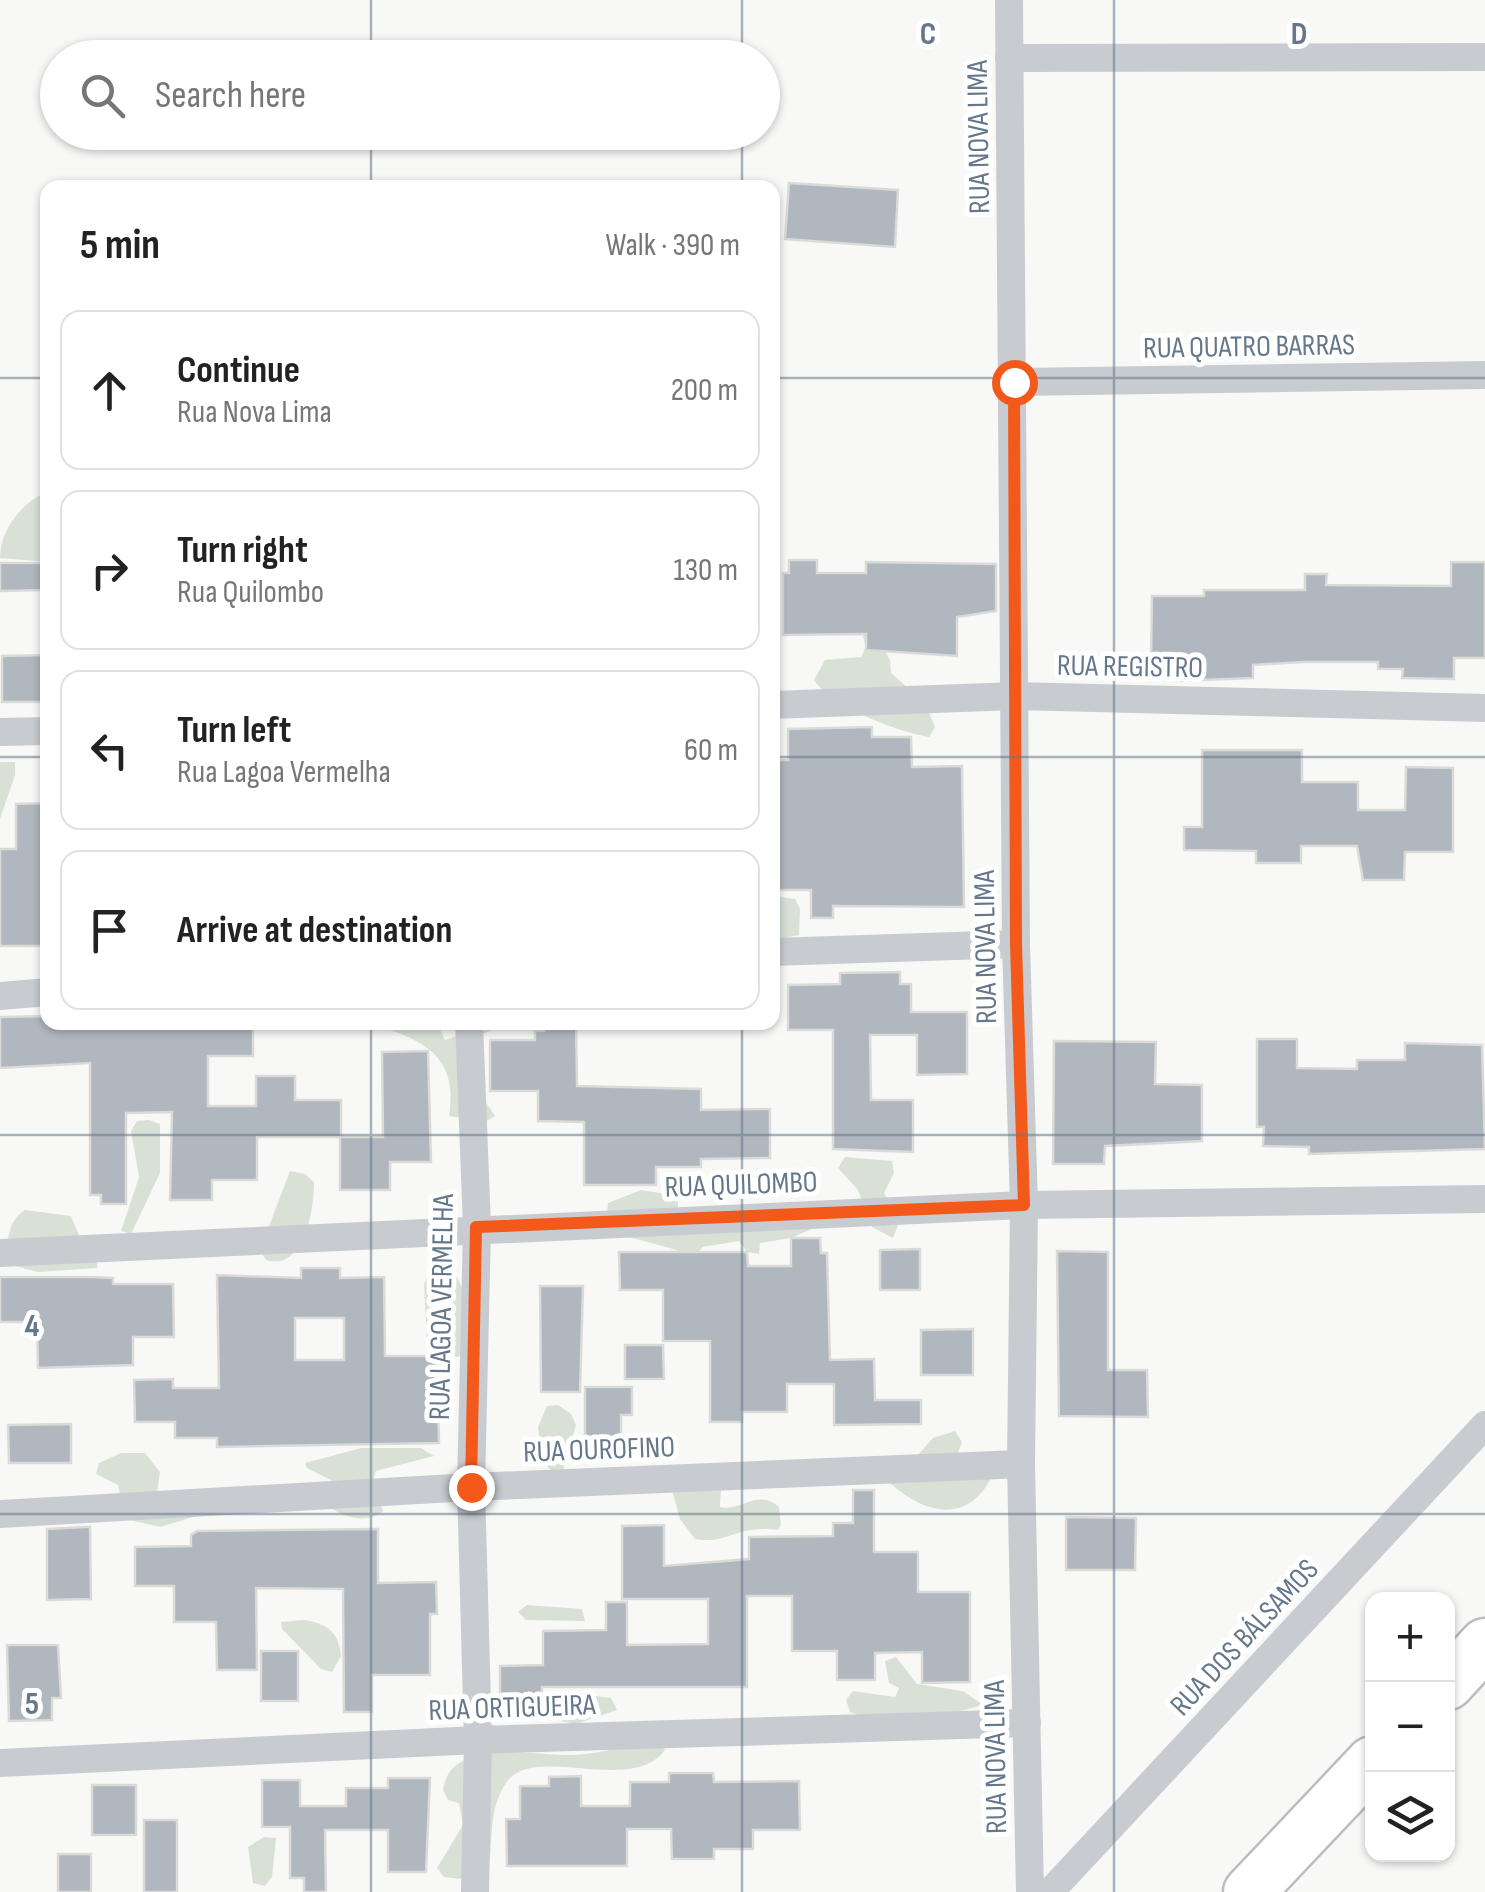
<!DOCTYPE html>
<meta charset="utf-8">
<style>
body{margin:0;font-family:"Sofia Sans Condensed",sans-serif;background:#f6f6f6;color:#222}
.controls{position:absolute;right:30px;bottom:30px;display:grid;overflow:hidden;border-radius:20px;box-shadow:0 2px 8px #0004}
.controls button{width:90px;height:90px;display:grid;place-items:center;padding:0;border:0;border-bottom:2px solid #e0e0e0;background:#fff;color:#222;font:50px sans-serif}
.stop{position:absolute;width:30px;height:30px;margin:-22px;border:8px solid #f3591b;border-radius:50%;background:#fff}
.stop.end{background:#f3591b;border-color:#fff;box-shadow:0 2px 10px #0008}
.list{margin:0;padding:0;list-style:none}
h2{display:flex;justify-content:space-between;align-items:center;height:130px;margin:0;padding:0 40px;font-size:42px}
h2 small{font-size:32px;font-weight:400;color:#767676}
.list li{display:grid;grid-template-columns:65px 1fr auto;gap:30px;align-items:center;box-sizing:border-box;height:160px;margin:0 20px 20px;padding:0 20px;border:2px solid #e0e0e0;border-radius:20px}
.list b{display:block;font-size:38px;white-space:nowrap}
.list p{margin:0;font-size:32px;white-space:nowrap;color:#767676}
.list em{font-size:32px;font-style:normal;color:#767676}
.icon{flex:none;width:55px;height:55px;fill:none;stroke:currentColor;stroke-width:2;stroke-linecap:round;stroke-linejoin:round}
.map{position:relative;flex:none;width:1485px;height:1892px;overflow:hidden}
.search{position:absolute;background:#fff;box-shadow:0 2px 8px #0004;left:40px;top:40px;width:740px;height:110px;display:flex;align-items:center;gap:25px;box-sizing:border-box;padding:0 35px;border-radius:55px;color:#767676;font-size:38px}
.panel{position:absolute;background:#fff;box-shadow:0 2px 8px #0004;left:40px;top:180px;width:740px;height:850px;border-radius:20px}
.map>svg:first-child{display:block}
.green{fill:#d9e1d6}
.building{fill:#b0b7bf;stroke:#dadad8;stroke-width:2.5;fill-rule:evenodd}
.lines{fill:none;stroke-linecap:round;stroke-linejoin:round}
.highway-casing{stroke:#babec1;stroke-width:55}
.street{stroke:#c8ccd0;stroke-width:28}
.highway{stroke:#fff;stroke-width:50}
.route{stroke:#f3591b;stroke-width:12}
.grid{fill:none;stroke:#65778a;stroke-width:2.5;stroke-opacity:0.55}
.labels{text-anchor:middle;stroke-width:10;stroke-linejoin:round;paint-order:stroke}
.street-label{font-size:30px;fill:#65778a;stroke:#fff}
.grid-label{font-size:32px;text-anchor:middle;font-weight:bold;fill:#65778a;stroke:#fff;stroke-width:10;stroke-linejoin:round;paint-order:stroke}
</style>
<div class="map">
<svg width="1485" height="1892" viewBox="0 0 1485 1892">
<rect width="100%" height="100%" fill="#f8f9f6"/>
<g class="green">
<path d="M47,492V562L0,558C0,530 22,502 47,492Z"/>
<path d="M872,629L890,660L891,673L925,703L935,727L929,737C898,732 830,706 814,680L825,660L861,657L866,647L863,636Z"/>
<path d="M0,762H15V775L0,819Z"/>
<path d="M773,896L795,899L800,909L799,935L773,940Z"/>
<path d="M389,1023H437L445,1040L456,1036V1023H513L479,1035V1092L495,1116L485,1122L449,1116C457,1065 434,1045 390,1030Z"/>
<path d="M149,1120L160,1124V1173L131,1234L121,1231L139,1177L131,1131L137,1121Z"/>
<path d="M845,1157L892,1161L894,1173L884,1193L900,1220L893,1238L872,1227L858,1190L838,1168Z"/>
<path d="M290,1171L305,1174L314,1182C314,1211 304,1271 266,1260L260,1250Z"/>
<path d="M641,1190L678,1196V1208L814,1228L791,1238L760,1243L759,1254L747,1252L739,1241L703,1247L677,1274V1250L618,1234L607,1214L608,1203Z"/>
<path d="M25,1210L71,1216L81,1240L98,1256L97,1268L38,1272L8,1264C7,1244 6,1222 25,1210Z"/>
<path d="M442,1267L453,1269L463,1290L469,1352L457,1357L427,1342L424,1284L430,1272Z"/>
<path d="M558,1405L571,1414L576,1425L563,1470H551L542,1462L538,1427L547,1406Z"/>
<path d="M955,1431L962,1442L958,1453L967,1460L996,1467C975,1523 930,1519 890,1483L811,1486L917,1456L933,1438Z"/>
<path d="M361,1448H421L434,1456L376,1471L373,1482L383,1511C367,1524 347,1518 331,1508L342,1486L307,1468L305,1463Z"/>
<path d="M121,1453H145L160,1472L157,1493L191,1505L197,1516L160,1527L126,1519L118,1485L96,1474L99,1463Z"/>
<path d="M721,1487L720,1507C743,1512 756,1488 779,1507L781,1525L778,1530C737,1524 727,1545 695,1539L680,1519L672,1490Z"/>
<path d="M527,1605L582,1609L585,1621L526,1620L518,1612Z"/>
<path d="M305,1620C327,1624 339,1632 341,1656L332,1672L321,1669L282,1629L281,1622Z"/>
<path d="M896,1657L917,1684L963,1691L983,1705L957,1712L862,1716L850,1712L846,1700L853,1691L895,1697L899,1688L889,1683L885,1661Z"/>
<path d="M581,1694L611,1698L617,1710L576,1724L550,1719L551,1696Z"/>
<path d="M651,1737L665,1750C632,1796 532,1742 506,1783C487,1812 494,1842 488,1873C474,1881 459,1879 444,1877L437,1868L463,1825L459,1803L448,1800L443,1790C450,1735 539,1757 574,1755C601,1754 625,1746 651,1737Z"/>
<path d="M264,1837L276,1838L272,1877L265,1886L253,1883L248,1847Z"/>
</g>
<g class="building">
<path d="M789,183L898,190L895,247L785,239Z"/>
<path d="M789,560H817V573H866V562L996,564V611L957,617V656L866,650V634L783,635V573H789Z"/>
<path d="M1451,562H1485V658H1454V679L1402,678L1403,669H1378V662H1303L1253,665V678L1177,681V663H1151L1152,596H1204V590H1305V574H1327L1326,585L1451,586Z"/>
<path d="M0,563H48V590L0,591Z"/>
<path d="M48,655V702H2V656Z"/>
<path d="M872,727V737H911L912,767L962,766L964,907L833,906V918H811V890H772V760H788V729Z"/>
<path d="M1202,750H1302V782H1358V810H1405L1406,767L1453,768V852H1405L1404,880H1363L1357,846H1301V863H1256V851L1184,850V827H1202Z"/>
<path d="M48,803L45,946H0V849H16V804Z"/>
<path d="M900,972V984H911V1012H967V1074L917,1075V1035H870L871,1100H913V1152L833,1149V1030H788V985L840,984V973Z"/>
<path d="M48,1016V1022H253V1056H208V1106H256V1076H295V1100H341V1137H257V1180H212V1200H170L172,1112L126,1113V1204H101V1195H90V1063L0,1068V1017Z"/>
<path d="M544,1022H576L577,1086L701,1089V1110L770,1109V1158L701,1159V1167H656V1185H584V1122L538,1121V1091H490V1040H535V1031H544Z"/>
<path d="M1257,1039H1297V1068L1357,1069V1060H1405V1043L1482,1045L1485,1149L1309,1154V1147L1263,1146L1264,1127H1257Z"/>
<path d="M1054,1041L1156,1042L1155,1084L1202,1085V1141L1105,1146L1104,1164H1053Z"/>
<path d="M428,1051L431,1162H390V1190H340V1137H383L382,1052Z"/>
<path d="M791,1238H820L821,1253H827L830,1360L874,1359L875,1400H921V1424L834,1425V1384H787V1412H742V1422H710V1341H663V1290H620L619,1252H747L748,1266H791Z"/>
<path d="M920,1249V1290H880V1250Z"/>
<path d="M1057,1251L1108,1252V1370H1147L1148,1417L1059,1416Z"/>
<path d="M301,1268H340V1278L384,1277L385,1356H437L439,1443L217,1447V1438H175V1422H135L134,1380L173,1379V1388H219L217,1275L301,1278ZM295,1318H344V1360H295Z"/>
<path d="M0,1277H92L113,1278V1284H173L174,1337H133V1365L38,1368L37,1322H0Z"/>
<path d="M540,1286H583L580,1392H541Z"/>
<path d="M973,1329V1375H921V1330Z"/>
<path d="M625,1345H663L664,1379H625Z"/>
<path d="M585,1387H632V1415H621V1439L585,1440Z"/>
<path d="M71,1424V1463H9L8,1425Z"/>
<path d="M853,1490H874V1552H918V1592H970V1682L922,1683V1652L875,1653V1680H837V1651H792V1596H747V1687H542V1710H500V1666L543,1665V1631L606,1630V1602H627V1645L708,1644V1599H622V1526L664,1525V1566L749,1559V1537L833,1536V1523H853Z"/>
<path d="M1066,1517L1136,1518L1135,1570H1066Z"/>
<path d="M85,1527H90L91,1599L47,1600V1529Z"/>
<path d="M378,1529V1583L436,1582L437,1614H430V1675H372V1712H344L343,1589L256,1588L257,1670H217L216,1622H174V1586H135V1547L191,1546V1535L197,1531Z"/>
<path d="M7,1645H58L61,1698H52V1720L9,1721Z"/>
<rect x="261" y="1651" width="37" height="50"/>
<path d="M669,1773H713L714,1782L799,1781L800,1830H753V1849H714V1859H672L671,1829H627V1866H507L506,1819H520V1786H549V1777L581,1776V1806H630V1782H669Z"/>
<path d="M388,1778H430L426,1872H388V1830H325L326,1892H304V1878H290V1827H262V1780H300V1806H346V1788H388Z"/>
<rect x="92" y="1785" width="44" height="50"/>
<rect x="144" y="1820" width="33" height="72"/>
<rect x="58" y="1854" width="33" height="38"/>
</g>
<g class="lines">
<g class="highway-casing">
<g id="highway">
<path d="M1448,1684L1485,1644"/>
<path d="M1249,1892L1372,1762"/>
</g>
</g>
<g class="street">
<path d="M1009,0L1016,944L1024,1205L1021,1464L1030,1892"/>
<path d="M1009,58L1485,57"/>
<path d="M1014,382L1485,375"/>
<path d="M772,705L1016,696L1485,708"/>
<path d="M0,732L48,731"/>
<path d="M772,952L1016,944"/>
<path d="M0,996L48,992"/>
<path d="M469,1022L477,1227L471,1487L478,1740L475,1892"/>
<path d="M0,1253L1024,1205L1485,1199"/>
<path d="M0,1514L471,1487L1021,1464"/>
<path d="M0,1763L478,1740L1027,1723"/>
<path d="M1050,1892L1485,1425"/>
</g>
<use href="#highway" class="highway"/>
</g>
<g class="lines">
<path class="route" d="M471,1487L476,1227L1024,1205L1016,944L1014,382"/>
</g>
<path class="grid" d="M371,0V58M742,0V58M1114,0V1892M371,132V188M742,132V188M0,378H48M772,378H1485M0,757H48M772,757H1485M371,1022V1892M742,1022V1892M0,1135H1485M0,1514H1485"/>
<g class="labels">
<g class="street-label">
<text transform="translate(978 137) rotate(-91)" y="10">RUA NOVA LIMA</text>
<text transform="translate(1249 346) rotate(-1)" y="10">RUA QUATRO BARRAS</text>
<text transform="translate(1130 666) rotate(1)" y="10">RUA REGISTRO</text>
<text transform="translate(985 947) rotate(-91)" y="10">RUA NOVA LIMA</text>
<text transform="translate(741 1184) rotate(-2)" y="10">RUA QUILOMBO</text>
<text transform="translate(441 1307) rotate(-89)" y="10">RUA LAGOA VERMELHA</text>
<text transform="translate(599 1449) rotate(-2)" y="10">RUA OUROFINO</text>
<text transform="translate(1244 1637) rotate(-47)" y="10">RUA DOS BÁLSAMOS</text>
<text transform="translate(512 1707) rotate(-2)" y="10">RUA ORTIGUEIRA</text>
<text transform="translate(995 1757) rotate(-91)" y="10">RUA NOVA LIMA</text>
</g>
</g>
<g class="grid-label">
<text x="928" y="44">C</text>
<text x="1299" y="44">D</text>
<text x="32" y="1336">4</text>
<text x="32" y="1714">5</text>
</g>
</svg>
<div class="controls">
<button>+</button>
<button>−</button>
<button><svg class="icon" aria-label="layers" viewBox="0 0 24 24"><path d="M12 4l9 5-9 5-9-5zM3 14l9 5 9-5"/></svg></button>
</div>
<div class="stop" style="left:1014px;top:382px"></div>
<div class="stop end" style="left:471px;top:1487px"></div>
<div class="search"><svg class="icon" aria-label="search" viewBox="0 0 24 24"><circle cx="10" cy="10" r="6"/><path d="M15 15l6 6"/></svg>Search here</div>
<section class="panel">
<h2>5 min<small>Walk · 390 m</small></h2>
<ul class="list">
<li><svg class="icon" aria-label="ahead" viewBox="0 0 24 24"><path d="M12 20V5M6 11l6-6 6 6"/></svg><div><b>Continue</b><p>Rua Nova Lima</p></div><em>200 m</em></li>
<li><svg class="icon" aria-label="right" viewBox="0 0 24 24"><path d="M7 20v-9h11M14 6l5 5-5 5"/></svg><div><b>Turn right</b><p>Rua Quilombo</p></div><em>130 m</em></li>
<li><svg class="icon" aria-label="left" viewBox="0 0 24 24"><path d="M17 20v-9H6M10 6l-5 5 5 5"/></svg><div><b>Turn left</b><p>Rua Lagoa Vermelha</p></div><em>60 m</em></li>
<li><svg class="icon" aria-label="arrive" viewBox="0 0 24 24"><path d="M6 21V4h12l-3 4 3 4H6"/></svg><div><b>Arrive at destination</b></div></li>
</ul>
</section>
</div>
